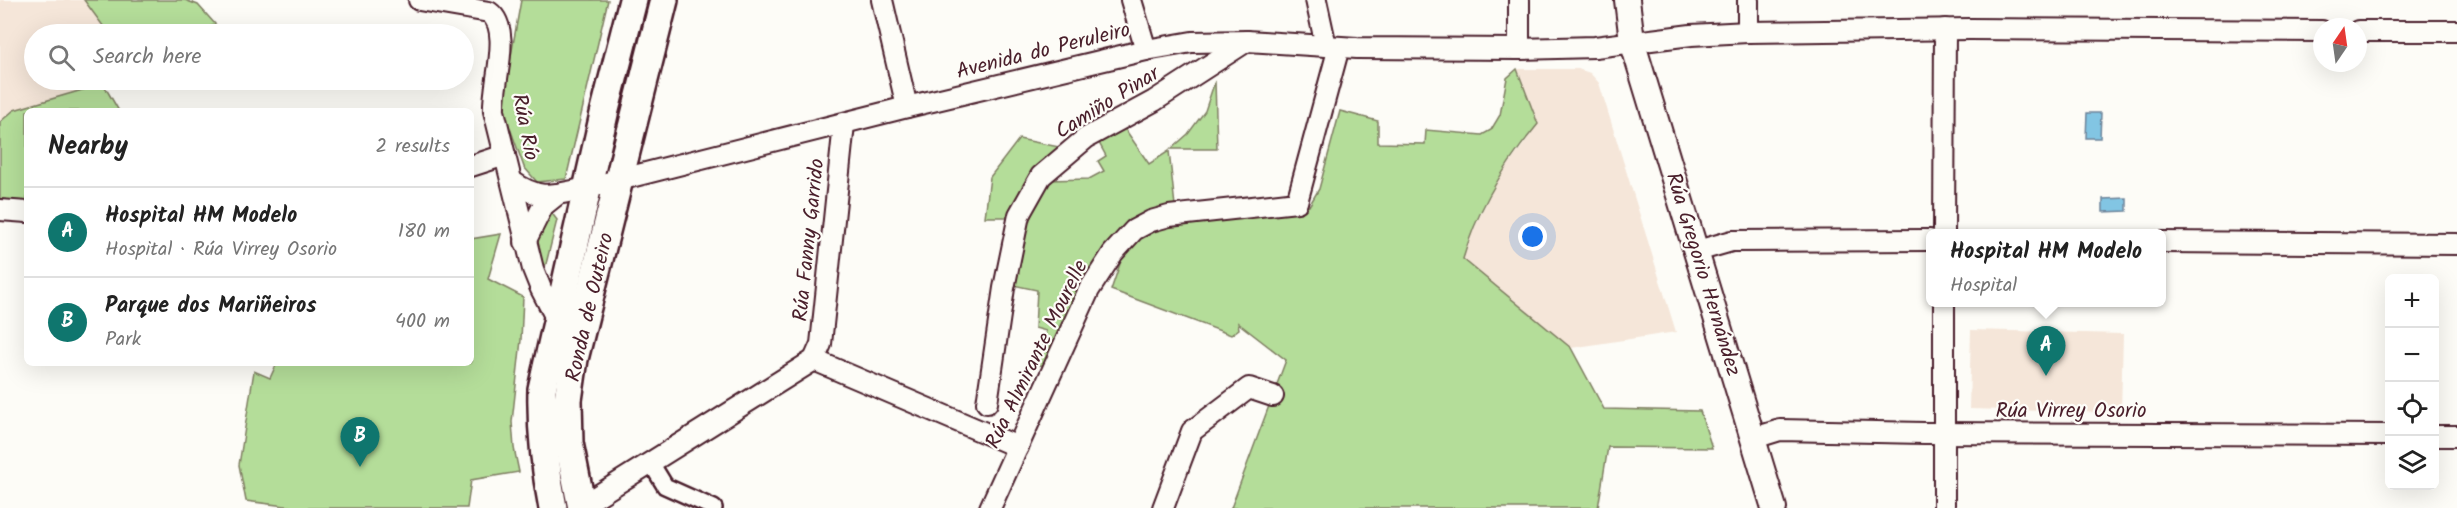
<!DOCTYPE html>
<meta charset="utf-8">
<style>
body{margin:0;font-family:Kalam,sans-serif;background:#f2f2f2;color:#222}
.controls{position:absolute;right:18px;bottom:18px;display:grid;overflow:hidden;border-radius:9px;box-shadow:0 6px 24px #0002}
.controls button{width:54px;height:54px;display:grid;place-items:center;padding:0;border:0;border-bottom:2px solid #e0e0e0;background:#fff;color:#222;font:30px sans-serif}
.compass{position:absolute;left:2313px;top:18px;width:54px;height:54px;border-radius:50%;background:#fff;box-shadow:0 6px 24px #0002;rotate:13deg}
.you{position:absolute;left:1533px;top:237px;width:21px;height:21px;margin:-15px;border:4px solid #fff;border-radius:50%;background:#1a73e8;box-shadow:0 0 0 9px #1a73e833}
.badge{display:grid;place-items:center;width:39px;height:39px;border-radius:50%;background:#0f766e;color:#fff;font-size:20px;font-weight:700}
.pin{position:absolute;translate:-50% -50px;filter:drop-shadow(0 2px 3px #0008)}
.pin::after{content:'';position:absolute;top:32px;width:21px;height:18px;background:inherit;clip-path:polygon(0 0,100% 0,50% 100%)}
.popup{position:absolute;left:1926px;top:229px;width:240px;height:78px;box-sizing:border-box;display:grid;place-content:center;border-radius:9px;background:#fff;filter:drop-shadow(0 2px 4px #0005);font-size:20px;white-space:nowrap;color:#767676}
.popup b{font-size:22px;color:#222}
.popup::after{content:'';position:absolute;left:50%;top:100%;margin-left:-12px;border:12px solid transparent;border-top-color:#fff}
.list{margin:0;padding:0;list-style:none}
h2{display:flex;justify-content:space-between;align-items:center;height:78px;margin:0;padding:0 24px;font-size:26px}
h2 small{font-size:20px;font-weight:400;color:#767676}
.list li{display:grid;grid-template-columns:39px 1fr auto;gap:18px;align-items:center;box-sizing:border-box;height:90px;padding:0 24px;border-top:2px solid #e0e0e0}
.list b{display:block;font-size:22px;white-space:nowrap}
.list p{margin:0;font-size:20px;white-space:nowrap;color:#767676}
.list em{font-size:20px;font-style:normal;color:#767676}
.icon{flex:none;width:33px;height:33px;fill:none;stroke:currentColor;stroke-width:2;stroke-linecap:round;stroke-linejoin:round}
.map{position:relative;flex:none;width:2457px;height:508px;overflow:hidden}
.search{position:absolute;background:#fff;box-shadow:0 6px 24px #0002;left:24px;top:24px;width:450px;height:66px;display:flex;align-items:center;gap:15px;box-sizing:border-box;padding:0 21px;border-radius:33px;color:#767676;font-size:22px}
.panel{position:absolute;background:#fff;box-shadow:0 6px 24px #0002;left:24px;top:108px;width:450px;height:258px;border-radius:9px}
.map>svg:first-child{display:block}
.built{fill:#f5e6d9}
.green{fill:#b4dd99;stroke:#7f7e62;stroke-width:1.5}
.water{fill:#82c5e3;stroke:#6c8399;stroke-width:1.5}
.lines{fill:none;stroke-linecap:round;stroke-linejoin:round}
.pedestrian-casing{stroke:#4a1f2b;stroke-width:20}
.minor-casing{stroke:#4a1f2b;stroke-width:24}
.tertiary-casing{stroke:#4a1f2b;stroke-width:28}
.secondary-casing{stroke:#4a1f2b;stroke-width:32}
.pedestrian{stroke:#fdfcf7;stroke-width:15}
.minor{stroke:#fdfcf7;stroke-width:20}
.tertiary{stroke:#fdfcf7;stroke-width:24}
.secondary{stroke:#fdfcf7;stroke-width:27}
.labels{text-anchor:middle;stroke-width:4.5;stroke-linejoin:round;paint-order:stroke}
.street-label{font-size:21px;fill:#4a1f2b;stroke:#fdfcf7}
</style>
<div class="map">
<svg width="2457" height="508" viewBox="0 0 2457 508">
<rect width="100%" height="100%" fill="#fdfcf7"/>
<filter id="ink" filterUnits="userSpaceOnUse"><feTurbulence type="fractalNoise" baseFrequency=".0167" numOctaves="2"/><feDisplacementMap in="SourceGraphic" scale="12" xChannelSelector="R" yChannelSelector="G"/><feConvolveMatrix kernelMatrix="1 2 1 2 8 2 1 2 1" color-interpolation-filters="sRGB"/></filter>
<g filter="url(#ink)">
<g class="built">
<path d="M0,0H84L109,34H34V80H102L89,88L14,110L0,122Z"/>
<path d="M1517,69H1578L1590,73L1599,83L1676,332L1571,348L1463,259L1467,244L1496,182L1538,124Z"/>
<path d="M1971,330L2123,334L2121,413L1969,409Z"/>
</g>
<g class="green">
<path d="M84,0H185L198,5L216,25L198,30L194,34H109Z"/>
<path d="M521,0H608L566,179L537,182L524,167L502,106Z"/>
<path d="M1517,69L1538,124C1505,164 1477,209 1463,259L1571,348L1604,409L1700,411L1712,448L1608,447L1598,508H1231L1286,360L1238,323L1239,329L1231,335L1111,290L1123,255L1143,233L1181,223L1288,211L1309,206L1319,189L1340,111L1378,121V143L1425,144L1426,130L1482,135L1491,130L1500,115L1507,78Z"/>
<path d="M101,80L119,111H27V203L0,202V122L14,110L89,88Z"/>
<path d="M1215,81L1217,149H1171L1188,134L1205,111Z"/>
<path d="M1123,126L1149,164L1169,151L1175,206L1136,222L1046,366L1035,364V347L1042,349L1046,331L1035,328L1037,290L1013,285C1021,246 1028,214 1048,180L1089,179L1104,171L1098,161L1106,156L1098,141Z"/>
<path d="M1019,139L1059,147L1051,160L1034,178L1008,217H985L990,177Z"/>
<path d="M551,212L557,220L546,264L538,269C534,249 538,228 551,212Z"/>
<path d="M501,234L488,279L523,297L521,340L512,422L514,448L519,472L471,480L467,508H301L246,501L239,465L254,371L270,378L277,363H471V239Z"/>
</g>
<g class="water">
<path d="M2087,113H2101L2100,138H2086Z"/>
<path d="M2127,198V211L2103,212V199Z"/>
</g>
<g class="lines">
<g class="pedestrian-casing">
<path id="pedestrian" d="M651,463L665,486L714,508"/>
</g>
<g class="minor-casing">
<g id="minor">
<path d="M419,0L489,12C513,29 492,85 494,111L533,269L541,289L556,318"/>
<path d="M882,0L907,107"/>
<path d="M1131,0L1146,50"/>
<path d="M1316,0L1326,46"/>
<path d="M1748,0V32"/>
<path d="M2358,31H2457"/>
<path d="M1519,49V0"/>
<path d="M471,166L505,155"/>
<path d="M513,182C541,202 555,194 587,188L907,107L1146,50L1192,42L1247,41L1357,48L1519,49L1595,47L1691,35L1748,32L1970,29L2322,31"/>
<path d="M0,210L27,212"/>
<path d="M1944,234L1945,29"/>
<path d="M525,242L543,206L558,194"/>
<path d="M2162,242L2457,244"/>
<path d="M1697,251L1732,241L1930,240"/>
<path d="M1944,302V508"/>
<path d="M814,360L821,344L844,124"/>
<path d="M987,403L1004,288L1019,215L1041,176L1086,138L1154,101L1247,41"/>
<path d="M2434,436H2457"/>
<path d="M1754,438L1780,430L1924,433L2390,435"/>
<path d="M578,508L814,360L1018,447"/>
<path d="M990,508L1089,290L1113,253L1134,230L1151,221L1169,216L1297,202L1339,47"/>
<path d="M1163,508L1192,431L1249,388L1273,396"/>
</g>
</g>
<g class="tertiary-casing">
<path id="tertiary" d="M1627,0L1632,41L1774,508"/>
</g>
<g class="secondary-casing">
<g id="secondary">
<path d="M553,508C545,468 541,430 542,389L604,114L633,0"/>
<path d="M582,508L569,443L568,400L574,359L664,0"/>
</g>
</g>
<use href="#pedestrian" class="pedestrian"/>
<use href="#minor" class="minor"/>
<use href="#tertiary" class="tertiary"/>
<use href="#secondary" class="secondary"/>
</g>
</g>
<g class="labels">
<g class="street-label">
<text transform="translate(1043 50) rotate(-14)" y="7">Avenida do Peruleiro</text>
<text transform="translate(1107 102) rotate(-32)" y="7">Camiño Pinar</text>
<text transform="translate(526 127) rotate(79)" y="7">Rúa Río</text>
<text transform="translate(808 240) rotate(-84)" y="7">Rúa Fanny Garrido</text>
<text transform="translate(1704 274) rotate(73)" y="7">Rúa Gregorio Hernández</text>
<text transform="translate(589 307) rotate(-77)" y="7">Ronda de Outeiro</text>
<text transform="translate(1036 354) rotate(-64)" y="7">Rúa Almirante Mourelle</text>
<text x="2071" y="417">Rúa Virrey Osorio</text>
</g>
</g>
</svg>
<div class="controls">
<button>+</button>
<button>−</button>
<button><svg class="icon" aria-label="locate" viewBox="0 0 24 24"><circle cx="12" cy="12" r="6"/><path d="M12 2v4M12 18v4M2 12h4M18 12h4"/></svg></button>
<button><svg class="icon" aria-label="layers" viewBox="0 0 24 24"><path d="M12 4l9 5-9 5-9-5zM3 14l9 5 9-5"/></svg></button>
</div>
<svg class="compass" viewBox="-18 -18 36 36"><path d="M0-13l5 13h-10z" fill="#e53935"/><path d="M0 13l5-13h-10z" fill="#767676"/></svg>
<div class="you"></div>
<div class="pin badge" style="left:2046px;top:376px">A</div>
<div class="popup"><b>Hospital HM Modelo</b>Hospital</div>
<div class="pin badge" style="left:360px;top:467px">B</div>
<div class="search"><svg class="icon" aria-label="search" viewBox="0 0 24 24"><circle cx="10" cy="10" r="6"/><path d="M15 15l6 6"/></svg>Search here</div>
<section class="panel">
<h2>Nearby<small>2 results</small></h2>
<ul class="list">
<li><span class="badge">A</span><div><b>Hospital HM Modelo</b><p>Hospital · Rúa Virrey Osorio</p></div><em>180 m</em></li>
<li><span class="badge">B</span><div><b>Parque dos Mariñeiros</b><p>Park</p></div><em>400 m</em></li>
</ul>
</section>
</div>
